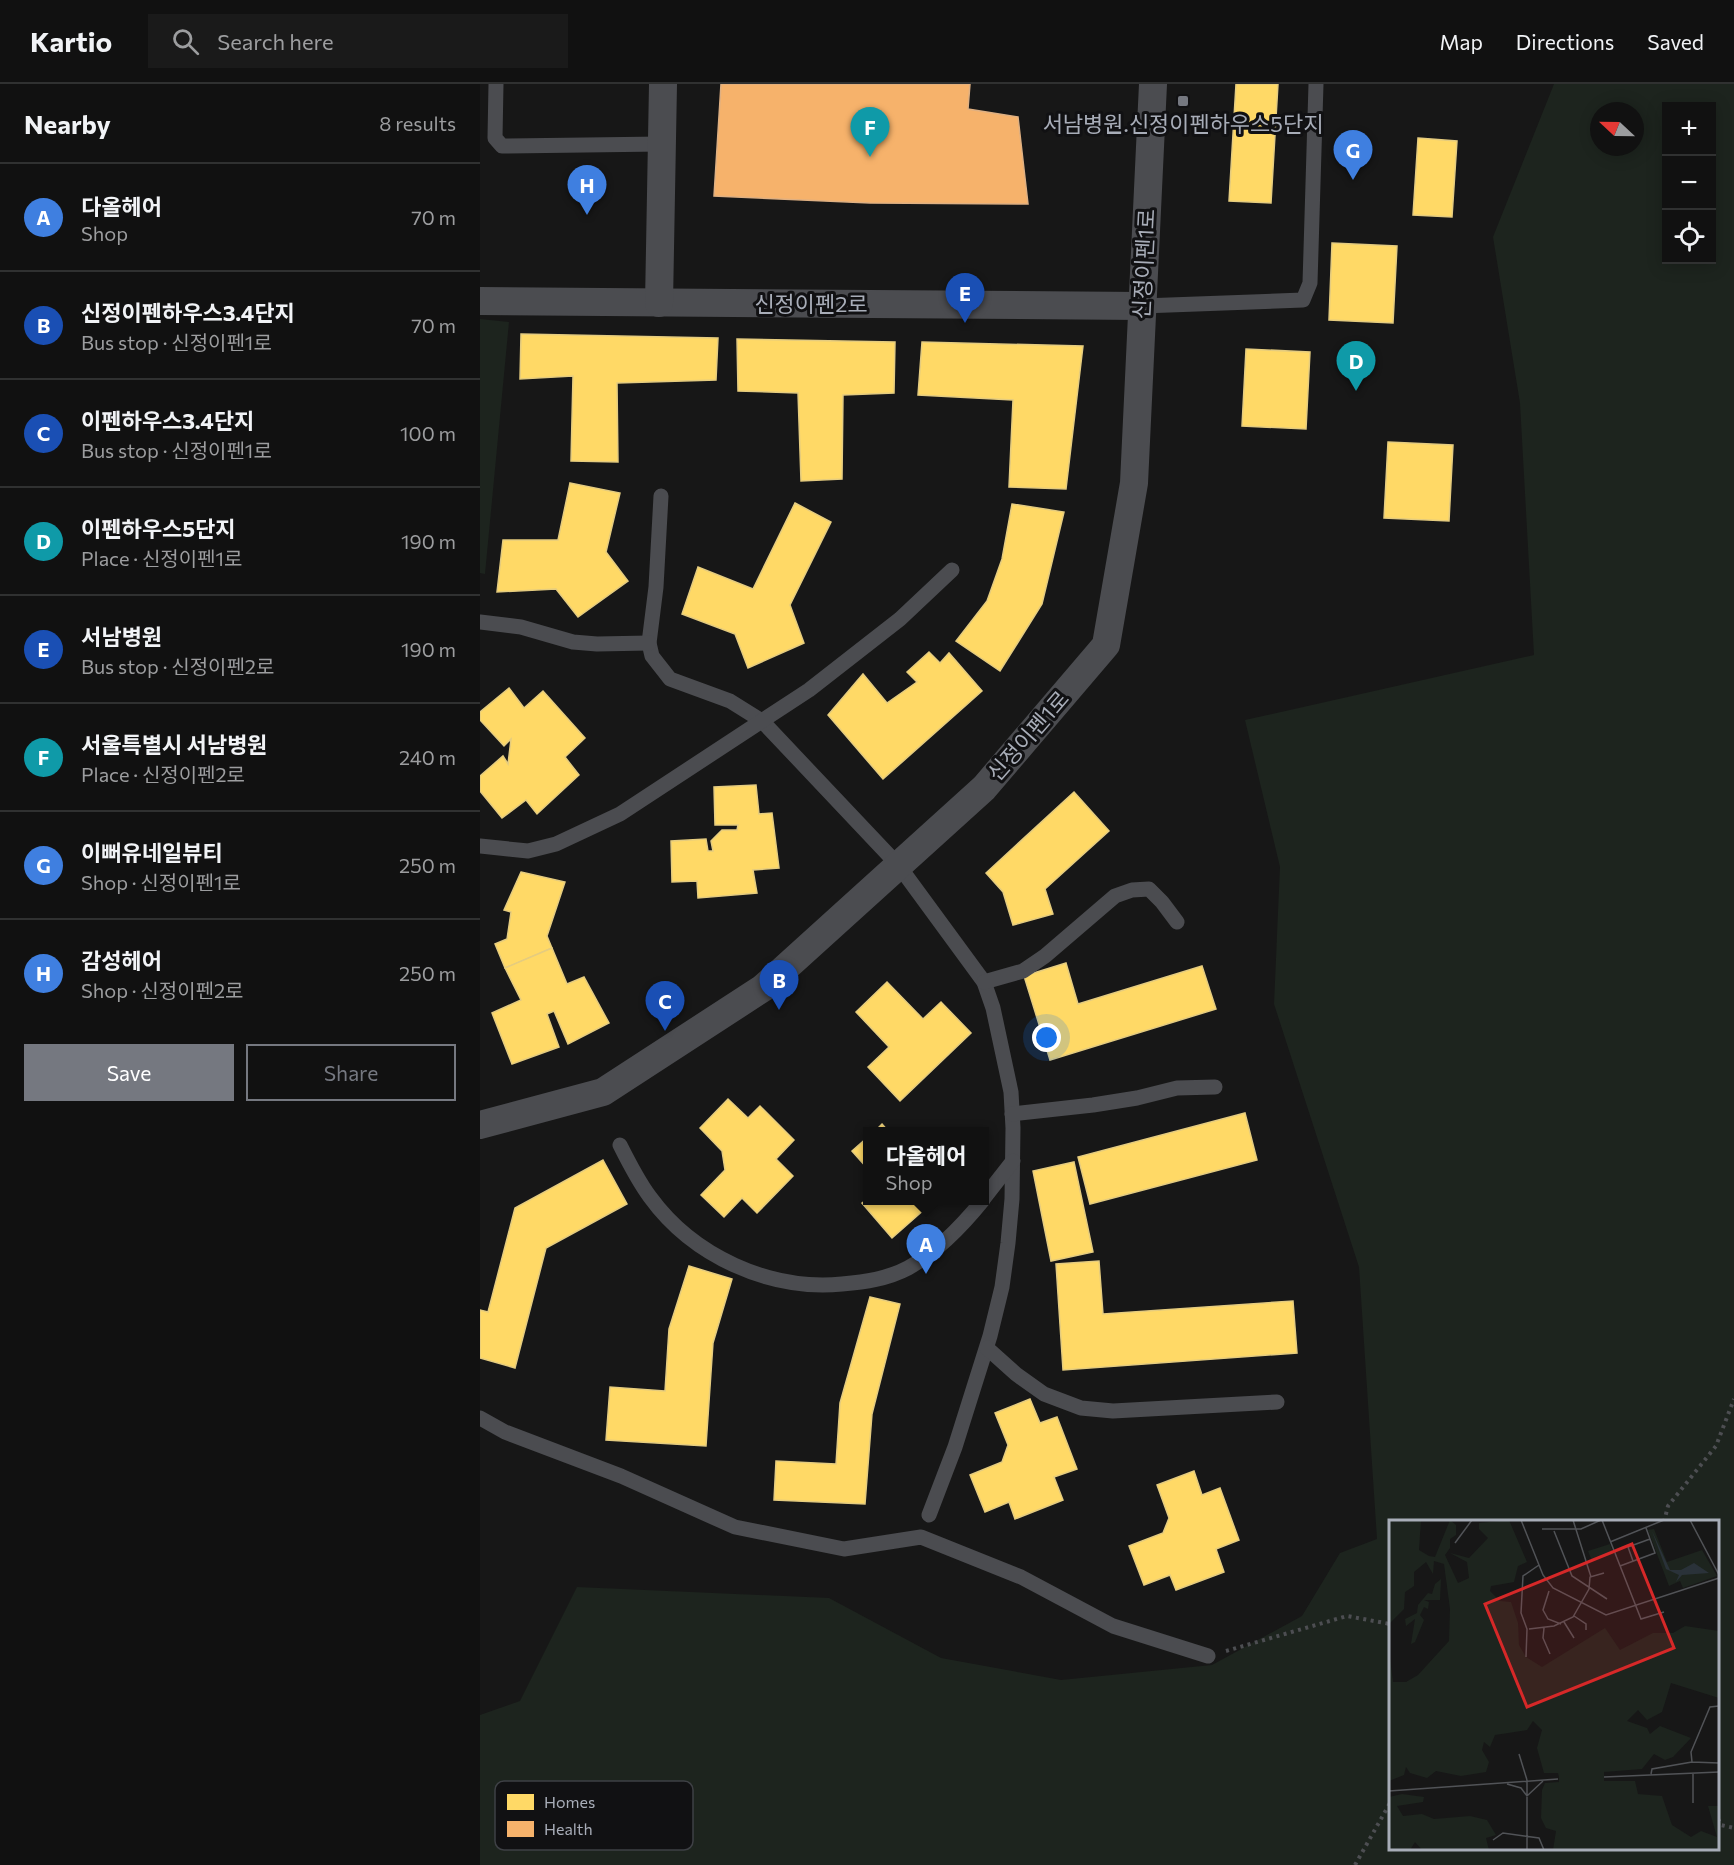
<!DOCTYPE html>
<meta charset="utf-8">
<style>
body{margin:0;font-family:Commissioner,"Noto Sans KR",sans-serif;background:#1a1a1a;color:#f1f3f6}
.controls{position:absolute;right:18px;top:18px;display:grid;overflow:hidden;border-radius:0px;box-shadow:0 3px 15px #0003}
.controls button{width:54px;height:54px;display:grid;place-items:center;padding:0;border:0;border-bottom:2px solid #303131;background:#111;color:#f1f3f6;font:30px sans-serif}
.compass{position:absolute;left:1110px;top:18px;width:54px;height:54px;border-radius:50%;background:#111;box-shadow:0 3px 15px #0003;rotate:292deg}
.you{position:absolute;left:567px;top:954px;width:21px;height:21px;margin:-15px;border:4px solid #fff;border-radius:50%;background:#1a73e8;box-shadow:0 0 0 9px #1a73e833}
.badge{display:grid;place-items:center;width:39px;height:39px;border-radius:50%;background:#757880;color:#fff;font-size:20px;font-weight:700}
.pin{position:absolute;translate:-50% -50px;filter:drop-shadow(0 2px 3px #0008)}
.pin::after{content:'';position:absolute;top:32px;width:21px;height:18px;background:inherit;clip-path:polygon(0 0,100% 0,50% 100%)}
.popup{position:absolute;left:383px;top:1043px;width:126px;height:78px;box-sizing:border-box;display:grid;place-content:center;border-radius:0px;background:#111;filter:drop-shadow(0 2px 4px #0005);font-size:20px;white-space:nowrap;color:#9c9d9f}
.popup b{font-size:22px;color:#f1f3f6}
.popup::after{content:'';position:absolute;left:50%;top:100%;margin-left:-12px;border:12px solid transparent;border-top-color:#111}
.list{margin:0;padding:0;list-style:none}
h2{display:flex;justify-content:space-between;align-items:center;height:78px;margin:0;padding:0 24px;font-size:26px}
h2 small{font-size:20px;font-weight:400;color:#9c9d9f}
.list li{display:grid;grid-template-columns:39px 1fr auto;gap:18px;align-items:center;box-sizing:border-box;height:108px;padding:0 24px;border-top:2px solid #303131}
.list b{display:block;font-size:22px;white-space:nowrap}
.list p{margin:0;font-size:20px;white-space:nowrap;color:#9c9d9f}
.list em{font-size:20px;font-style:normal;color:#9c9d9f}
.actions{display:flex;gap:12px;padding:18px 24px}
.actions a{flex:1;padding:14px 0;border:2px solid #757880;border-radius:0px;text-align:center;font-size:21px;color:#757880}
.actions .main{background:#757880;color:#fff}
.icon{flex:none;width:33px;height:33px;fill:none;stroke:currentColor;stroke-width:2;stroke-linecap:round;stroke-linejoin:round}
.map{position:relative;flex:none;width:1254px;height:1781px;overflow:hidden}
header{display:flex;align-items:center;gap:36px;box-sizing:border-box;height:84px;padding:0 30px;background:#111;border-bottom:2px solid #303131}
header strong{font-size:28px}
nav{display:flex;gap:33px;margin-inline-start:auto;font-size:21px}
.search{width:420px;height:54px;background:#1a1a1a;display:flex;align-items:center;gap:15px;box-sizing:border-box;padding:0 21px;border-radius:0px;color:#9c9d9f;font-size:22px}
main{display:flex}
aside{flex:1;background:#111}
.map>svg:first-child{display:block}
.green{fill:#1d241e;fill-rule:evenodd}
.homes{fill:#ffd966;stroke:#e5cc7f;stroke-width:1.5}
.health{fill:#f6b26b;stroke:#dfb082;stroke-width:1.5}
.lines{fill:none;stroke-linecap:round;stroke-linejoin:round}
.path{stroke:#4d4e52;stroke-width:4;stroke-dasharray:3 4.5;stroke-linecap:butt}
.lane{stroke:#4b4c50;stroke-width:15}
.street{stroke:#4b4c50;stroke-width:28}
.poi-dot{fill:#757880;stroke:#111113;stroke-width:2}
.labels{text-anchor:middle;stroke-width:6;stroke-linejoin:round;paint-order:stroke}
.poi-label{font-size:22px;fill:#a8adb8;stroke:#111113}
.street-label{font-size:22px;fill:#a8adb8;stroke:#111113}
.inset-road{fill:none;stroke:#515357;stroke-width:1.5}
.view{fill:#d62828;fill-opacity:0.15;stroke:#d62828;stroke-width:3}
.inset-edge{fill:none;stroke:#a8adb8;stroke-width:3}
.key{fill:#111113;stroke:#3e4045;stroke-width:1.5}
.key-label{font-size:16px;fill:#a8adb8}
</style>
<header>
<strong>Kartio</strong>
<div class="search"><svg class="icon" aria-label="search" viewBox="0 0 24 24"><circle cx="10" cy="10" r="6"/><path d="M15 15l6 6"/></svg>Search here</div>
<nav><a>Map</a><a>Directions</a><a>Saved</a></nav>
</header>
<main>
<aside>
<h2>Nearby<small>8 results</small></h2>
<ul class="list">
<li><span class="badge" style="background:#3f7fe0">A</span><div><b>다올헤어</b><p>Shop</p></div><em>70 m</em></li>
<li><span class="badge" style="background:#1a4fb4">B</span><div><b>신정이펜하우스3.4단지</b><p>Bus stop · 신정이펜1로</p></div><em>70 m</em></li>
<li><span class="badge" style="background:#1a4fb4">C</span><div><b>이펜하우스3.4단지</b><p>Bus stop · 신정이펜1로</p></div><em>100 m</em></li>
<li><span class="badge" style="background:#0f9aa8">D</span><div><b>이펜하우스5단지</b><p>Place · 신정이펜1로</p></div><em>190 m</em></li>
<li><span class="badge" style="background:#1a4fb4">E</span><div><b>서남병원</b><p>Bus stop · 신정이펜2로</p></div><em>190 m</em></li>
<li><span class="badge" style="background:#0f9aa8">F</span><div><b>서울특별시 서남병원</b><p>Place · 신정이펜2로</p></div><em>240 m</em></li>
<li><span class="badge" style="background:#3f7fe0">G</span><div><b>이뻐유네일뷰티</b><p>Shop · 신정이펜1로</p></div><em>250 m</em></li>
<li><span class="badge" style="background:#3f7fe0">H</span><div><b>감성헤어</b><p>Shop · 신정이펜2로</p></div><em>250 m</em></li>
</ul>
<div class="actions"><a class="main">Save</a><a>Share</a></div>
</aside>
<div class="map">
<svg width="1254" height="1781" viewBox="0 0 1254 1781">
<rect width="100%" height="100%" fill="#171717"/>
<g class="green">
<path d="M1074,0H1254V1781H0V1631L40,1617L97,1503L349,1514L461,1574L581,1596L732,1581L822,1532L860,1469L897,1455L879,1183L794,920L800,783L765,636L1054,571L1040,319L1013,153ZM1232,22V176H1186V22ZM1119,27H1155V63H1119ZM910,1438H1238V1764H910Z"/>
<path d="M0,235L29,238L5,490L0,489Z"/>
</g>
<g class="homes">
<path d="M756,0H798L791,119L749,117Z"/>
<path d="M938,54L977,57L972,133L933,131Z"/>
<path d="M852,159L917,162L913,239L849,236Z"/>
<path d="M41,250L238,254L236,296L137,299L138,378L91,377L93,292L40,295Z"/>
<path d="M257,255L415,258L414,309L363,311L362,395L321,397L318,309L258,307Z"/>
<path d="M442,258L603,262L586,405L529,403L533,316L438,311Z"/>
<path d="M766,265L830,268L826,345L762,342Z"/>
<path d="M908,358L973,361L969,437L904,434Z"/>
<path d="M90,399L140,409L126,468L148,497L98,533L76,505L17,508L23,456H78Z"/>
<path d="M315,419L351,438L310,521L324,559L268,584L255,550L202,530L218,483L273,505Z"/>
<path d="M532,420L584,428L562,520L520,587L476,557L507,517L522,475Z"/>
<path d="M449,568L460,579L469,569L502,607L403,695L348,631L383,590L407,619L437,598L427,588Z"/>
<path d="M29,604L44,624L63,607L105,654L85,673L99,691L57,730L46,716L22,734L0,707V692L23,672L28,680L31,655L24,662L0,636V628Z"/>
<path d="M276,701L279,730L292,729L299,784L273,786L277,809L218,814L217,797L192,798L191,757L226,755L228,767H233L231,757L242,746H257L258,741H235L234,703Z"/>
<path d="M594,708L629,747L565,805L573,830L533,841L523,808L506,789Z"/>
<path d="M41,788L85,798L67,852L72,864L25,884L15,860L27,855L31,828L24,826Z"/>
<path d="M72,864L87,900L104,893L129,939L88,960L74,927L67,930L79,963L32,980L12,929L41,916L25,884Z"/>
<path d="M586,879L598,920L722,882L736,925L570,976L544,892Z"/>
<path d="M407,898L443,935L461,918L491,949L420,1017L388,983L409,963L376,928Z"/>
<path d="M248,1015L268,1034L280,1022L314,1056L296,1075L313,1092L277,1129L262,1114L244,1133L221,1111L245,1086L242,1067L220,1044Z"/>
<path d="M765,1029L777,1076L610,1120L598,1073Z"/>
<path d="M402,1040L409,1048H394Z"/>
<path d="M388,1053V1085L372,1067Z"/>
<path d="M123,1076L147,1120L66,1164L35,1284L0,1274V1226L8,1228L35,1124Z"/>
<path d="M594,1078L613,1168L571,1177L553,1087Z"/>
<path d="M388,1114V1116H455L412,1154L382,1119Z"/>
<path d="M619,1177L623,1230L813,1217L817,1269L583,1286L576,1180Z"/>
<path d="M209,1182L252,1195L233,1259L226,1362L126,1356L130,1303L185,1307L189,1245Z"/>
<path d="M390,1213L420,1220L392,1330L385,1420L294,1416L296,1377L356,1380L360,1319Z"/>
<path d="M550,1315L560,1339L577,1333L597,1385L574,1393L583,1416L535,1435L529,1418L505,1428L490,1391L522,1378L528,1361L515,1329Z"/>
<path d="M714,1387L722,1411L740,1404L759,1456L736,1465L744,1488L696,1506L690,1491L664,1501L649,1462L683,1449L689,1434L677,1401Z"/>
</g>
<path class="health" d="M241,0H490L488,25L538,33L548,120L390,119L234,112Z"/>
<g class="lines">
<g class="path">
<path d="M1184,1438L1188,1422L1236,1362L1254,1315"/>
<path d="M746,1567L867,1532L910,1540"/>
<path d="M1238,1735L1241,1741L1254,1744"/>
<path d="M875,1781L910,1719"/>
</g>
<g class="lane">
<path d="M16,0L15,54L22,62L182,60"/>
<path d="M662,222L823,216L830,199L836,0"/>
<path d="M181,412L176,503L169,559L172,572L190,595L250,617L282,637L419,782L504,898L513,924L531,1008L533,1044L532,1115L528,1159L522,1203L510,1252L475,1363L449,1431"/>
<path d="M0,538L41,543L93,558L117,560L169,559"/>
<path d="M0,762L48,767L76,760L140,730L329,606L420,535L472,486"/>
<path d="M504,898L543,887L565,872L635,812L652,806L669,805L682,818L697,838"/>
<path d="M532,1030L613,1021L657,1014L697,1004L735,1003"/>
<path d="M140,1061C149,1079 158,1097 170,1113C213,1172 289,1207 362,1200C385,1198 407,1195 428,1184C457,1168 482,1142 503,1116"/>
<path d="M504,1114L533,1077"/>
<path d="M507,1264L536,1290L564,1310L601,1324L633,1327L797,1318"/>
<path d="M0,1334L25,1348L141,1392L255,1443L364,1465L441,1453L541,1493L633,1542L728,1572"/>
</g>
<g class="street">
<path d="M0,217L662,222"/>
<path d="M179,219L183,0"/>
<path d="M0,1041L123,1008L283,904L504,704L626,561L654,399L673,0"/>
</g>
</g>
<rect class="poi-dot" x="697" y="11" width="12" height="12" rx="3"/>
<g class="labels">
<g class="poi-label">
<text x="703" y="48">서남병원.신정이펜하우스5단지</text>
</g>
<g class="street-label">
<text transform="translate(664 180) rotate(-87)" y="8">신정이펜1로</text>
<text x="331" y="228">신정이펜2로</text>
<text transform="translate(548 652) rotate(-49)" y="8">신정이펜1로</text>
</g>
</g>
<g transform="translate(909 1436)">
<rect width="330" height="330" fill="#171717"/>
<path d="M0,0H32L30,30L40,36L46,37L61,0L67,5V15L61,19V28L56,35L69,63L80,58L78,42L61,33L80,38L99,18L90,9V3L120,0L138,42L129,46L125,62L102,66L101,71L111,81L122,82L129,103L130,125L137,137L153,147L216,108L231,130L264,113H284L296,106L330,111V178L282,163L273,192L258,200L249,190L238,201L258,208L261,214L271,206L302,218L284,237L276,240L265,234L253,249L215,252V261H246L249,274L273,276L283,305L302,317L312,311L328,317L319,286H330V330H164L167,311L157,308L152,298L153,270L156,263L170,262V257L169,253H155L148,228L153,210L144,201L138,210L106,215L101,227L95,222L93,230L100,242L97,252L72,256L47,251L38,258L21,253L17,247L15,255L0,261V130L4,162H17L29,155L60,121L61,89L55,44L45,41L44,54L37,42L25,52V66L16,72L15,89L0,104ZM265,9L278,42L313,30L328,56L294,68L291,61L280,66L259,10ZM221,24L224,34L203,41L199,31ZM52,59L51,80H35L40,82L39,89L35,87L31,95L35,100L26,122L22,124L26,99L17,106L16,99L28,93L29,85L39,73L43,74L46,64ZM13,274L35,277L34,282L8,286L14,296L33,294L45,299L81,296L98,300L107,315L97,318L100,330H33L26,322L21,330H0V277Z" fill="#1d241e"/>
<path d="M263,11L281,50H292L305,43L320,53L293,55L287,62L290,55L277,49Z" fill="#2a3239"/>
<path class="inset-road" d="M132,0L154,55L164,68L217,95L330,58M184,0L202,57M213,0L252,99L275,92M301,0L330,55M153,9H192L212,0M165,11L183,56L218,79M221,22L275,0M66,23L83,0M244,41L239,27L261,19M231,46L266,33L257,8M160,71L154,90L159,99L172,104M185,96L197,104V110M175,102L185,118M155,108L154,118L161,134M140,109L165,106L184,97L200,69L201,57L215,53M137,137L138,109L132,93L134,56L150,45M330,186L321,187L302,232L303,242L330,243M130,234L138,260M262,254L263,249L303,242M215,257L330,252M118,264L132,268L138,276L154,261M0,271L169,259M304,283V253M104,320L114,313L150,318L155,330M138,330V260"/>
<path class="view" d="M243,24L285,128L138,187L96,84Z"/>
<rect width="330" height="330" class="inset-edge"/>
</g>
<rect x="15" y="1697" width="198" height="69" rx="9" class="key"/>
<rect x="27" y="1710" width="27" height="16" fill="#ffd966"/>
<rect x="27" y="1737" width="27" height="16" fill="#f6b26b"/>
<g class="key-label">
<text x="64" y="1724">Homes</text>
<text x="64" y="1751">Health</text>
</g>
</svg>
<div class="controls">
<button>+</button>
<button>−</button>
<button><svg class="icon" aria-label="locate" viewBox="0 0 24 24"><circle cx="12" cy="12" r="6"/><path d="M12 2v4M12 18v4M2 12h4M18 12h4"/></svg></button>
</div>
<svg class="compass" viewBox="-18 -18 36 36"><path d="M0-13l5 13h-10z" fill="#e53935"/><path d="M0 13l5-13h-10z" fill="#9c9d9f"/></svg>
<div class="you"></div>
<div class="pin badge" style="left:446px;top:1190px;background:#3f7fe0">A</div>
<div class="popup"><b>다올헤어</b>Shop</div>
<div class="pin badge" style="left:299px;top:926px;background:#1a4fb4">B</div>
<div class="pin badge" style="left:185px;top:947px;background:#1a4fb4">C</div>
<div class="pin badge" style="left:876px;top:307px;background:#0f9aa8">D</div>
<div class="pin badge" style="left:485px;top:239px;background:#1a4fb4">E</div>
<div class="pin badge" style="left:390px;top:73px;background:#0f9aa8">F</div>
<div class="pin badge" style="left:873px;top:96px;background:#3f7fe0">G</div>
<div class="pin badge" style="left:107px;top:131px;background:#3f7fe0">H</div>
</div>
</main>
